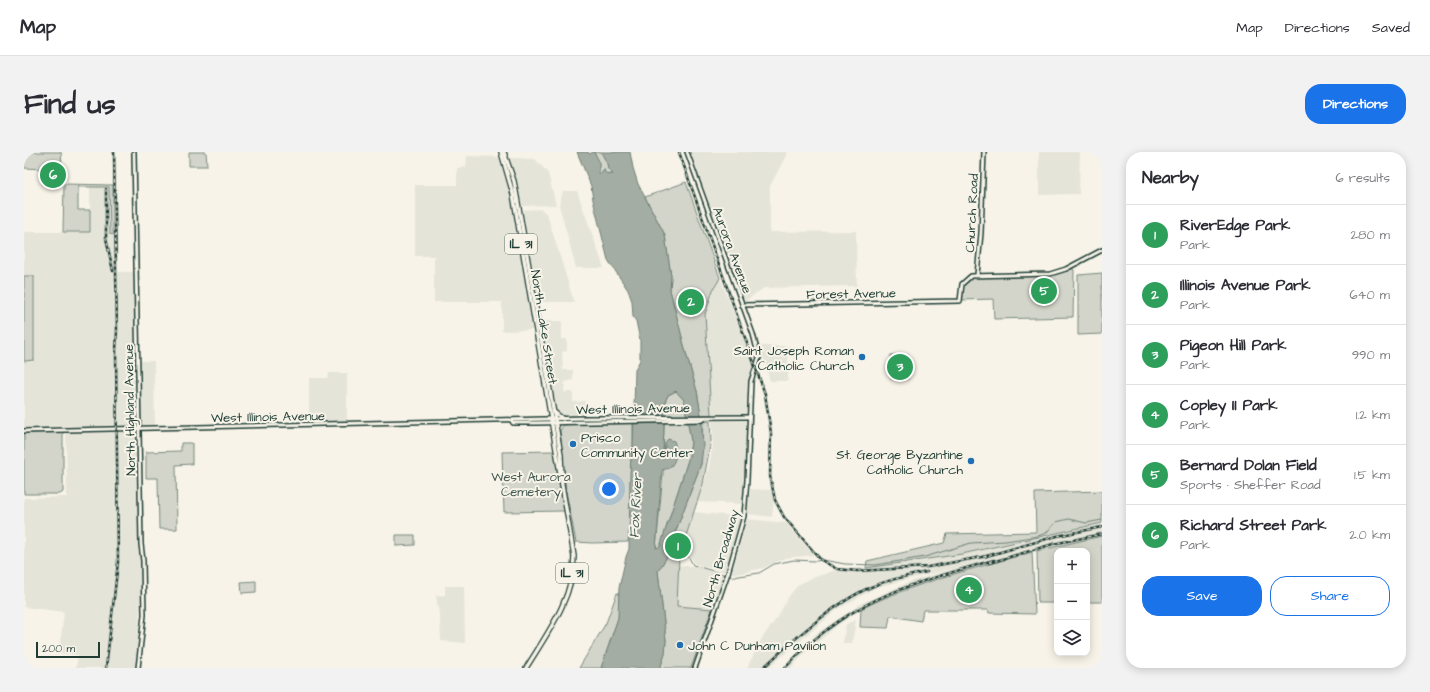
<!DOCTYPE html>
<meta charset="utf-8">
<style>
body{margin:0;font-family:"Architects Daughter",sans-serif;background:#f2f2f3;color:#2b2b33}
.controls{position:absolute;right:12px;bottom:12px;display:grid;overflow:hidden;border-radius:8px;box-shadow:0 2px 10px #0003}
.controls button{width:36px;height:36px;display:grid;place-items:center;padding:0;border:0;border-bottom:1px solid #e1e1e2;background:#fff;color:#2b2b33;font:20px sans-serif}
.scale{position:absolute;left:12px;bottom:10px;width:64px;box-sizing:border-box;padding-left:4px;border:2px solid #1f3d34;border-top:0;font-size:11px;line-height:14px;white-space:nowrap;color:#1f3d34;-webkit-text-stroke:3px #f7f3e8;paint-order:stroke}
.you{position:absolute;left:585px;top:337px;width:14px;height:14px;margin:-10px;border:3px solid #fff;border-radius:50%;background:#1a73e8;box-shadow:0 0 0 6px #1a73e833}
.badge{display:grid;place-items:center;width:26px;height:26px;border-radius:50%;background:#1a73e8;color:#fff;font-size:13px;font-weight:700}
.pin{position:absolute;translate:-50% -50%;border:2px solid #fff;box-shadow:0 1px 4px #0006}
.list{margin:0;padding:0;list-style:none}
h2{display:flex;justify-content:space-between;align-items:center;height:52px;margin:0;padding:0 16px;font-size:17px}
h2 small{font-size:13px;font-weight:400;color:#7c7c81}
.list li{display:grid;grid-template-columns:26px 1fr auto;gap:12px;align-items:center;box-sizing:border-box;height:60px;padding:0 16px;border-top:1px solid #e1e1e2}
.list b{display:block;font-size:15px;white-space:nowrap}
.list p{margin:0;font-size:13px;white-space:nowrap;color:#7c7c81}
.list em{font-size:13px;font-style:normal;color:#7c7c81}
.actions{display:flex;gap:8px;padding:12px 16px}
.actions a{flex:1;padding:9px 0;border:1px solid #1a73e8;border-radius:16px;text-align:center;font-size:14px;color:#1a73e8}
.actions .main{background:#1a73e8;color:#fff}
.icon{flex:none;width:22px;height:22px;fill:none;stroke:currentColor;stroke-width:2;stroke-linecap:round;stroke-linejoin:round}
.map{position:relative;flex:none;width:1078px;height:516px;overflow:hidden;border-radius:16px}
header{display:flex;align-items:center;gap:24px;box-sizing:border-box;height:56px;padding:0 20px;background:#fff;border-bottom:1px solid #e1e1e2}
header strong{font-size:19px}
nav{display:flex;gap:22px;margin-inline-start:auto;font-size:14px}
.intro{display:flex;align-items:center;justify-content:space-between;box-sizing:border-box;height:96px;padding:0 24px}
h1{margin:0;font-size:28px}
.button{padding:10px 18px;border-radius:16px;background:#1a73e8;color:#fff;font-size:14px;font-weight:700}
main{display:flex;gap:24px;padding:0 24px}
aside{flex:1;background:#fff;border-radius:16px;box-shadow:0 2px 10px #0003}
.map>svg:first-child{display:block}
.built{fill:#e5e4d9}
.green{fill:#d3d5ca;stroke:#79897f}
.water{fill:#a4ada3;stroke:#6f8077;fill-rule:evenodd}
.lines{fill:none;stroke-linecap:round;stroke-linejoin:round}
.stream{stroke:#6f8077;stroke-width:1}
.secondary-casing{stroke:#1f3d34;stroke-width:6}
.primary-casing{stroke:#1f3d34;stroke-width:6}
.secondary{stroke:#f7f3e8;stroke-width:3}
.primary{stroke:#f7f3e8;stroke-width:3.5}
.rail-casing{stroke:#1f3d34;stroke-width:2.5}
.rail{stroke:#f7f3e8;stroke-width:1;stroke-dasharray:3;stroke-linecap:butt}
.poi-dot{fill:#1f6fb2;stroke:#f7f3e8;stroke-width:1.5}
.labels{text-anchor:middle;stroke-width:4;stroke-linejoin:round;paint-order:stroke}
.shield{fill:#f7f3e8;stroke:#60746a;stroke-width:1}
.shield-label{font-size:12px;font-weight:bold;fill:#1f3d34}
.street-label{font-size:13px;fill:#1f3d34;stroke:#f7f3e8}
.poi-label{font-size:13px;fill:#1f3d34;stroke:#f7f3e8;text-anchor:end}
.park-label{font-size:13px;fill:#435b52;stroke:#f7f3e8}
.water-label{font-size:14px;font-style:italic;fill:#405950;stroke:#f7f3e8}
</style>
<header>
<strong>Map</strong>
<nav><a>Map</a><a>Directions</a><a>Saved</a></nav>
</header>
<div class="intro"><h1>Find us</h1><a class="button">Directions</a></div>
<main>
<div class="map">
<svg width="1078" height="516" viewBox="0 0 1078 516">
<rect width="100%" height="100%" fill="#f7f3e8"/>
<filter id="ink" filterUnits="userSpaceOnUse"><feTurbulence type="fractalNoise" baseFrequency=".025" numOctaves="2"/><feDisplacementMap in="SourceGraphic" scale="8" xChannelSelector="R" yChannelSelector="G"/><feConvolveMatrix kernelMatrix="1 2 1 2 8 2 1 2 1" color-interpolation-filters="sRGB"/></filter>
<g filter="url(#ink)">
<g class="built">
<path d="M88,0H92L94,120H112L114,209H130L131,275H115L118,407L113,516H52L54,503L35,501L40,460L0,455V346L43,345L42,276L0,277V209L10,208V125L0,124V80H66V35H86V82L89,83Z"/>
<path d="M667,0H764L746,34V80L832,79L833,134L740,136L720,150Z"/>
<path d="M1015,0H1056L1055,42L1015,43Z"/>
<path d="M443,4L475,5L489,47L511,178L478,179V150H410V104H391V33H433V16L442,15Z"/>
<path d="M486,6L511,7L524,21L532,53L498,54Z"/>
<path d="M539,39H553L580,116H552L535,53Z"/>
<path d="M517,57L523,62L550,150H513L498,58Z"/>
<path d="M696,126L731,215L724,228L722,262L687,263L681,162L689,137Z"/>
<path d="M516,169H538V187H543V199L538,200L539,218H549V228L541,230L540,240H549V250L561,249L562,265L536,263L532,259Z"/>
<path d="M736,194H764V229H746Z"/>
<path d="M305,221H323V269L285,270V226H304Z"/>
<path d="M688,269H723L718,352L673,350L683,323L689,294Z"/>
<path d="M726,337L747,338L750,348L748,365L723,362Z"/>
<path d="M670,360L717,365L701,420L671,412L664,400L657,398Z"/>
<path d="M723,367L762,371L790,403L761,406L739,416L713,422L708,421Z"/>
<path d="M1078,371V384L1008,400L886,436L863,445L837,457L814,473L782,500L767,516H759L793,481L840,450L885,430L931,416L853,435L814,457L744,516H723L738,486L753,466L765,444L774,433L783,428L809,419L873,412L938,402Z"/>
<path d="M654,413L674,415L700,423L688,457L653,455Z"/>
<path d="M421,434H440L441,491L417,489L416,468L412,444L421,443Z"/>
<path d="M832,468L828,492L819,491L822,472Z"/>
</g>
<g class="green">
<path d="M0,0H37L39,29H25L23,32H19V17L0,16Z"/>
<path d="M165,0H182L183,14H165Z"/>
<path d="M570,0H577L583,11L584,17L590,22H583L580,19L577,22L575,21Z"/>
<path d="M662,30L696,126L689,138L681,162L687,263H677L673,239L663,205L646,138L647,124L641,83L621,45Z"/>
<path d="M40,32L89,33V83L86,82L85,35H54V58H66V80H39Z"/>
<path d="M1047,116L1050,118L1049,165L970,167L969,147L937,148L939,131L947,125L1024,124Z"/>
<path d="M1078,121V182L1054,183V123Z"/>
<path d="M0,124H10V208L0,209Z"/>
<rect x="867" y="203" width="17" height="24"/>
<path d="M652,239L660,248L667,289L665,305L636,395L632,396L642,290L639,302L641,250L644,243Z"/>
<path d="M686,269L687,289L679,332L655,405L653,454L688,457L667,516H636L641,502L642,488L634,419L647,398L648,389L677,312L679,270Z"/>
<path d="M558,271H609V297L607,306V361L604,390L568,391L552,390L542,339L536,279L539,273Z"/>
<path d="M39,280V340L36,342H0V281Z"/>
<path d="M157,291H168V312L152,313L153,377H135L134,326H122V300L157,299Z"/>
<path d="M530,299L540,359L480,360L478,300Z"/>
<path d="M1078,339V371L938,402L842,416L843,409L920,391L923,382L1012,380L1011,341Z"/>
<path d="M391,383V393L372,394V383Z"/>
<path d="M1078,384V450H1063V399H1033V451H1014L1013,399Z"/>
<path d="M1008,400L1011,462L965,461L964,458H899L897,469L866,464L864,476L836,475L837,457C891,430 951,417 1008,400Z"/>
<path d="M232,429V440L218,441L217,430Z"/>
<path d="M593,441H595L596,453L594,466L577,516H555L582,471Z"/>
</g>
<path class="water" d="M553,0H564L565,2L570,0L575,9V21L577,22L580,17C581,22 584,24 589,22L584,17L583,11L577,0H606L609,16L614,32L641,83L647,124L646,138L663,205L673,239L677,263L679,295L677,312L648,389V397L634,419L642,488L641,502L636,516H577L594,466L595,436L602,405L605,397L606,322L607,306L609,297L611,218L616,208V188L612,169L609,165L608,149L604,138L584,108L569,48L567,34ZM652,239L660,248L667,289L665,305L636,395L632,396L638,318C641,317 645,317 647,314C653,308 653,296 650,289L644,287L641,291V301L639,300L641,250L644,243Z"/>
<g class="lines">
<path class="stream" d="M648,395L662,400L669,413L709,425L735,421L750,412L770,408L792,409L799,408L821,412L851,413L901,405L947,391L982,389L1014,384L1022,381L1032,370L1045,367L1062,371L1078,368"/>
<g class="secondary-casing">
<g id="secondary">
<path d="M110,0L117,392L119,409L120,463L114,516"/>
<path d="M663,0L729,182L735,206L727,229L723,328L720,364L704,421L671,516"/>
<path d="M953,123L957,81L960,0"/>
<path d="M718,153L936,149L938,132L947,124L1026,122L1042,117L1078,98"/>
<path d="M488,269L489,271H512L679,268L680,266"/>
<path d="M0,279L561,266L725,265"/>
</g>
</g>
<g class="primary-casing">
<g id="primary">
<path d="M477,0L489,42L550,404C550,446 523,482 502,516"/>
<path d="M480,0L490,29L495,56L537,303L538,329"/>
<path d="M529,259L539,267"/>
</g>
</g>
<use href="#secondary" class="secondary"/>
<use href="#primary" class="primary"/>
<g class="rail-casing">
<g id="rail">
<path d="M655,0L741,242L747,281L746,324L751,348L760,365L797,408L813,417L833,419L904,415L963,404"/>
<path d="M82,37V86L89,119"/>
<path d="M959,405L1033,384L1078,375"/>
<path d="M965,411L1029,392L1078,382"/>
<path d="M82,516L94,410L92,199L93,178L90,0"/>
<path d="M739,516C768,489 811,450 847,435C865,427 884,424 903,420"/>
<path d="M761,516C824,447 884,433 970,408"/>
</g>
</g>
<use href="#rail" class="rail"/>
</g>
</g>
<g class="poi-dot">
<circle cx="838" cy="205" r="4"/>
<circle cx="549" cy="292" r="4"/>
<circle cx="947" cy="309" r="4"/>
<circle cx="656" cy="493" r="4"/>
</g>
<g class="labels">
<g class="shield">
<rect x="481" y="82" width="32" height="20" rx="3"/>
<rect x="532" y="411" width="32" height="20" rx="3"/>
</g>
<g class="shield-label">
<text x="497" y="96">IL 31</text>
<text x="548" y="425">IL 31</text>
</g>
<g class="street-label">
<text transform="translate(947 61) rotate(-87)" y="5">Church Road</text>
<text transform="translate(709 98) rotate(70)" y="5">Aurora Avenue</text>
<text transform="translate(827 141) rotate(-1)" y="5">Forest Avenue</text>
<text transform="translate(521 175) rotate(81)" y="5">North Lake Street</text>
<text transform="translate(609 256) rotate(-1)" y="5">West Illinois Avenue</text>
<text transform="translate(105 258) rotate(-91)" y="5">North Highland Avenue</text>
<text transform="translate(244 264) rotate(-1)" y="5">West Illinois Avenue</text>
<text transform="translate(696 406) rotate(-74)" y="5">North Broadway</text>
</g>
<g class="poi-label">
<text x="830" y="203">Saint Joseph Roman<tspan x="830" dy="15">Catholic Church</tspan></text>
<text x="557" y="290" text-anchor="start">Prisco<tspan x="557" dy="15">Community Center</tspan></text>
<text x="939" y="307">St. George Byzantine<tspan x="939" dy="15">Catholic Church</tspan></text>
<text x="664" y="498" text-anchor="start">John C Dunham Pavilion</text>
</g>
<g class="park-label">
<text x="507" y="329">West Aurora<tspan x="507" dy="15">Cemetery</tspan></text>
</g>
<g class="water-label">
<text transform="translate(611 354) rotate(-87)" y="5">Fox River</text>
</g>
</g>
</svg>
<div class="controls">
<button>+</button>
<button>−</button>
<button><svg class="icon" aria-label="layers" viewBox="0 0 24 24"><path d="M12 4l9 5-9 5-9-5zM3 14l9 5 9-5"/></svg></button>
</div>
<div class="scale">200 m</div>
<div class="you"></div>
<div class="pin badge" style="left:654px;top:394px;background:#2e9e5b">1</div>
<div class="pin badge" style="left:667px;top:150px;background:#2e9e5b">2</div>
<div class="pin badge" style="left:876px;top:215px;background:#2e9e5b">3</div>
<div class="pin badge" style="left:945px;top:438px;background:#2e9e5b">4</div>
<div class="pin badge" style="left:1020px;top:139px;background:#2e9e5b">5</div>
<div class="pin badge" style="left:29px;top:23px;background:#2e9e5b">6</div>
</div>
<aside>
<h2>Nearby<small>6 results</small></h2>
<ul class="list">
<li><span class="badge" style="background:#2e9e5b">1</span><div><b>RiverEdge Park</b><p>Park</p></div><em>280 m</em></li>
<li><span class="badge" style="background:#2e9e5b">2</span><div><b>Illinois Avenue Park</b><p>Park</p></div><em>640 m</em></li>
<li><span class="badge" style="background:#2e9e5b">3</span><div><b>Pigeon Hill Park</b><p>Park</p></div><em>990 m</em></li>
<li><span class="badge" style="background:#2e9e5b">4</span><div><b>Copley II Park</b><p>Park</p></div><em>1.2 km</em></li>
<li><span class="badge" style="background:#2e9e5b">5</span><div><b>Bernard Dolan Field</b><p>Sports · Sheffer Road</p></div><em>1.5 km</em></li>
<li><span class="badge" style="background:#2e9e5b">6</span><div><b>Richard Street Park</b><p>Park</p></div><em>2.0 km</em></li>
</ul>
<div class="actions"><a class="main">Save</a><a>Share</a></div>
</aside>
</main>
